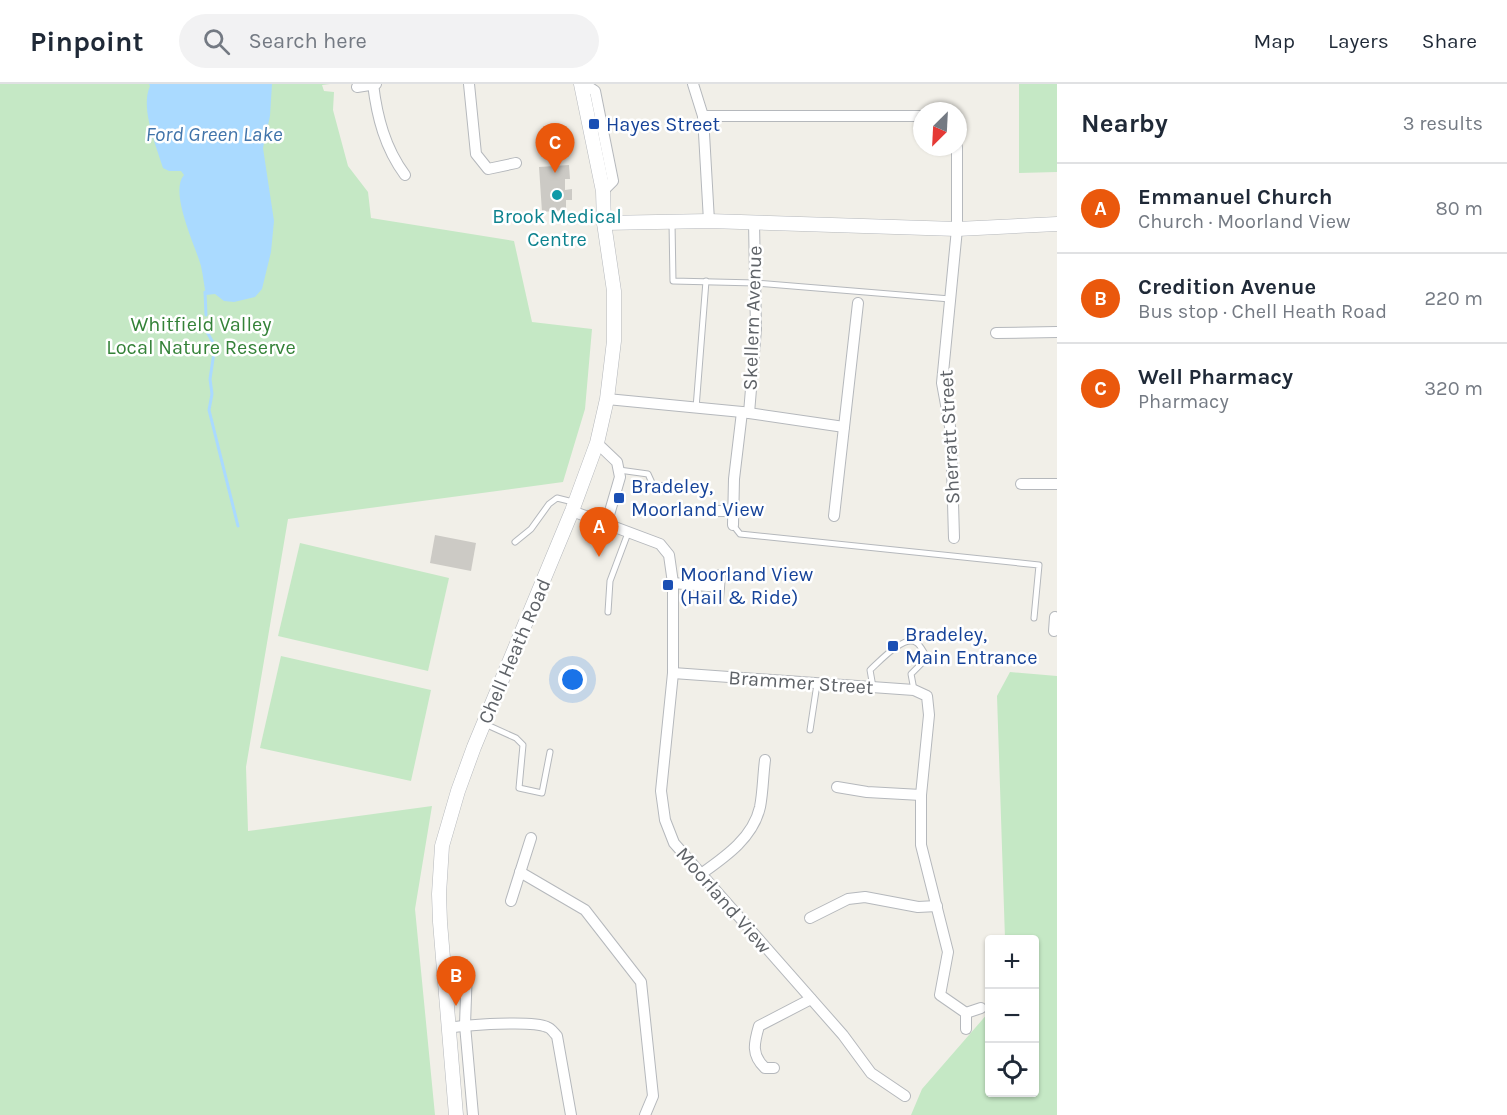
<!DOCTYPE html>
<meta charset="utf-8">
<style>
body{margin:0;font-family:Karla,sans-serif;background:#f2f2f3;color:#1f2937}
.controls{position:absolute;right:18px;bottom:18px;display:grid;overflow:hidden;border-radius:6px;box-shadow:0 2px 4px #0004}
.controls button{width:54px;height:54px;display:grid;place-items:center;padding:0;border:0;border-bottom:2px solid #e0e1e3;background:#fff;color:#1f2937;font:30px sans-serif}
.compass{position:absolute;left:913px;top:18px;width:54px;height:54px;border-radius:50%;background:#fff;box-shadow:0 2px 4px #0004;rotate:204deg}
.you{position:absolute;left:573px;top:596px;width:21px;height:21px;margin:-15px;border:4px solid #fff;border-radius:50%;background:#1a73e8;box-shadow:0 0 0 9px #1a73e833}
.badge{display:grid;place-items:center;width:39px;height:39px;border-radius:50%;background:#ea580c;color:#fff;font-size:20px;font-weight:700}
.pin{position:absolute;translate:-50% -50px;filter:drop-shadow(0 2px 3px #0008)}
.pin::after{content:'';position:absolute;top:32px;width:21px;height:18px;background:inherit;clip-path:polygon(0 0,100% 0,50% 100%)}
.list{margin:0;padding:0;list-style:none}
h2{display:flex;justify-content:space-between;align-items:center;height:78px;margin:0;padding:0 24px;font-size:26px}
h2 small{font-size:20px;font-weight:400;color:#747a83}
.list li{display:grid;grid-template-columns:39px 1fr auto;gap:18px;align-items:center;box-sizing:border-box;height:90px;padding:0 24px;border-top:2px solid #e0e1e3}
.list b{display:block;font-size:22px;white-space:nowrap}
.list p{margin:0;font-size:20px;white-space:nowrap;color:#747a83}
.list em{font-size:20px;font-style:normal;color:#747a83}
.icon{flex:none;width:33px;height:33px;fill:none;stroke:currentColor;stroke-width:2;stroke-linecap:round;stroke-linejoin:round}
.map{position:relative;flex:none;width:1057px;height:1031px;overflow:hidden}
header{display:flex;align-items:center;gap:36px;box-sizing:border-box;height:84px;padding:0 30px;background:#fff;border-bottom:2px solid #e0e1e3}
header strong{font-size:28px}
nav{display:flex;gap:33px;margin-inline-start:auto;font-size:21px}
.search{width:420px;height:54px;background:#f2f2f3;display:flex;align-items:center;gap:15px;box-sizing:border-box;padding:0 21px;border-radius:33px;color:#747a83;font-size:22px}
main{display:flex}
aside{flex:1;background:#fff}
.map>svg:first-child{display:block}
.green{fill:#c5e8c5}
.water{fill:#aadaff}
.lines{fill:none;stroke-linecap:round;stroke-linejoin:round}
.stream{stroke:#aadaff;stroke-width:3}
.building{fill:#cccac5}
.service-casing{stroke:#b5b8bc;stroke-width:7}
.minor-casing{stroke:#b5b8bc;stroke-width:12}
.tertiary-casing{stroke:#b5b8bc;stroke-width:15}
.service{stroke:#fff;stroke-width:5}
.minor{stroke:#fff;stroke-width:10}
.tertiary{stroke:#fff;stroke-width:14}
.transit-dot{fill:#1a4fb4;stroke:#fff;stroke-width:2}
.culture-dot{fill:#0f9aa8;stroke:#fff;stroke-width:2}
.labels{text-anchor:middle;stroke-width:5;stroke-linejoin:round;paint-order:stroke}
.transit-label{font-size:20px;fill:#164399;stroke:#fff;text-anchor:start}
.culture-label{font-size:20px;fill:#0d838f;stroke:#fff}
.street-label{font-size:20px;fill:#5f6368;stroke:#fff}
.park-label{font-size:20px;fill:#348238;stroke:#fff}
.water-label{font-size:21px;font-style:italic;fill:#4174aa;stroke:#fff}
</style>
<header>
<strong>Pinpoint</strong>
<div class="search"><svg class="icon" aria-label="search" viewBox="0 0 24 24"><circle cx="10" cy="10" r="6"/><path d="M15 15l6 6"/></svg>Search here</div>
<nav><a>Map</a><a>Layers</a><a>Share</a></nav>
</header>
<main>
<div class="map">
<svg width="1057" height="1031" viewBox="0 0 1057 1031">
<rect width="100%" height="100%" fill="#f1efe8"/>
<g class="green">
<path d="M0,0H330L322,1L324,7L334,8L333,26L348,82L368,108L371,134L514,157L532,238L592,245L585,325L563,398L288,435L246,683L248,747L432,722L415,825L435,1031H0Z"/>
<path d="M1019,0H1057V88L1019,89Z"/>
<path d="M300,459L449,494L428,587L278,552Z"/>
<path d="M281,572L431,606L411,697L260,664Z"/>
<path d="M1010,588L1057,592V1031H911L922,1005L989,928L990,1008H1034V856L1005,855L997,612Z"/>
</g>
<path class="water" d="M149,0H272L270,32L263,64L274,137L271,168L262,205L255,213L234,218L224,217L215,210L206,211C204,201 203,191 201,182C195,161 169,108 184,91L181,87H169L163,84C156,61 140,24 150,2Z"/>
<g class="lines">
<g class="stream">
<path d="M205,208L206,231"/>
<path d="M207,242V248L215,262L210,295L212,310L209,326L238,442"/>
</g>
</g>
<g class="building">
<path d="M569,81L570,95H565V106L572,105V116H566V126L542,128L539,83Z"/>
<path d="M435,451L476,459L471,487L430,479Z"/>
</g>
<g class="lines">
<g class="service-casing">
<g id="service">
<path d="M672,139L673,197L756,199L950,215"/>
<path d="M696,324L706,197"/>
<path d="M619,386L648,390L653,401L685,403"/>
<path d="M698,426L718,427"/>
<path d="M733,441L740,450L1039,481L1034,534"/>
<path d="M515,458L531,445L549,420L557,414L573,418"/>
<path d="M608,528L610,497L628,449"/>
<path d="M873,603L870,586C879,578 905,549 917,559C920,561 923,567 925,570L923,578L911,590L914,606"/>
<path d="M485,640L516,654L523,661L519,704L542,709L550,668"/>
<path d="M810,646L817,600"/>
</g>
</g>
<g class="minor-casing">
<g id="minor">
<path d="M373,0C377,33 385,64 405,91"/>
<path d="M469,0L476,70L488,85L516,79"/>
<path d="M584,0L595,7L613,97L603,107"/>
<path d="M693,0L703,32"/>
<path d="M357,3L376,0"/>
<path d="M709,137L703,32H922"/>
<path d="M996,249L1057,248"/>
<path d="M607,315L742,328L844,343"/>
<path d="M749,329L756,245L754,138"/>
<path d="M597,359L617,378L620,393L606,441"/>
<path d="M1021,400H1057"/>
<path d="M572,427L660,460L669,471L673,499V589L661,707L665,736L674,759L843,951L871,989L905,1012"/>
<path d="M718,427H733"/>
<path d="M834,432L858,219"/>
<path d="M733,441L734,395L742,328"/>
<path d="M954,454L951,348L942,299L957,145V63"/>
<path d="M673,499L719,503"/>
<path d="M718,516L720,491"/>
<path d="M1054,547L1055,533"/>
<path d="M673,589L914,606L927,612L929,631L921,711V761L948,868L940,911L966,929"/>
<path d="M837,703L867,708L921,711"/>
<path d="M520,788L585,826L641,898L653,1012L645,1031"/>
<path d="M701,790C725,773 753,754 760,723C763,708 763,691 765,676"/>
<path d="M511,817L531,754"/>
<path d="M810,834L848,815L865,813L918,823L937,822"/>
<path d="M467,884L465,941L473,1031"/>
<path d="M966,929V945"/>
<path d="M966,929L981,924"/>
<path d="M448,944C465,941 532,936 547,943C551,944 554,949 557,952L571,1031"/>
<path d="M774,984H765C751,971 754,959 759,942L811,915"/>
</g>
</g>
<g class="tertiary-casing">
<g id="tertiary">
<path d="M604,139L709,137L957,145L1057,140"/>
<path d="M456,1031L440,838L439,810L442,762L458,707L474,663L572,427L597,359L607,315L614,257V207L604,139L603,107L581,0"/>
</g>
</g>
<use href="#service" class="service"/>
<use href="#minor" class="minor"/>
<use href="#tertiary" class="tertiary"/>
</g>
<g class="transit-dot">
<rect x="588" y="34" width="12" height="12" rx="3"/>
<rect x="613" y="408" width="12" height="12" rx="3"/>
<rect x="662" y="495" width="12" height="12" rx="3"/>
<rect x="887" y="556" width="12" height="12" rx="3"/>
</g>
<circle class="culture-dot" cx="557" cy="111" r="6"/>
<g class="labels">
<g class="transit-label">
<text x="606" y="47">Hayes Street</text>
<text x="631" y="409">Bradeley,<tspan x="631" dy="23">Moorland View</tspan></text>
<text x="680" y="497">Moorland View<tspan x="680" dy="23">(Hail &amp; Ride)</tspan></text>
<text x="905" y="557">Bradeley,<tspan x="905" dy="23">Main Entrance</tspan></text>
</g>
<g class="culture-label">
<text x="557" y="139">Brook Medical<tspan x="557" dy="23">Centre</tspan></text>
</g>
<g class="street-label">
<text transform="translate(752 234) rotate(-88)" y="7">Skellern Avenue</text>
<text transform="translate(949 353) rotate(-93)" y="7">Sherratt Street</text>
<text transform="translate(514 567) rotate(-67)" y="7">Chell Heath Road</text>
<text transform="translate(801 598) rotate(4)" y="7">Brammer Street</text>
<text transform="translate(724 816) rotate(49)" y="7">Moorland View</text>
</g>
<g class="park-label">
<text x="201" y="247">Whitfield Valley<tspan x="201" dy="23">Local Nature Reserve</tspan></text>
</g>
<g class="water-label">
<text x="214" y="57">Ford Green Lake</text>
</g>
</g>
</svg>
<div class="controls">
<button>+</button>
<button>−</button>
<button><svg class="icon" aria-label="locate" viewBox="0 0 24 24"><circle cx="12" cy="12" r="6"/><path d="M12 2v4M12 18v4M2 12h4M18 12h4"/></svg></button>
</div>
<svg class="compass" viewBox="-18 -18 36 36"><path d="M0-13l5 13h-10z" fill="#e53935"/><path d="M0 13l5-13h-10z" fill="#747a83"/></svg>
<div class="you"></div>
<div class="pin badge" style="left:599px;top:473px">A</div>
<div class="pin badge" style="left:456px;top:922px">B</div>
<div class="pin badge" style="left:555px;top:89px">C</div>
</div>
<aside>
<h2>Nearby<small>3 results</small></h2>
<ul class="list">
<li><span class="badge">A</span><div><b>Emmanuel Church</b><p>Church · Moorland View</p></div><em>80 m</em></li>
<li><span class="badge">B</span><div><b>Credition Avenue</b><p>Bus stop · Chell Heath Road</p></div><em>220 m</em></li>
<li><span class="badge">C</span><div><b>Well Pharmacy</b><p>Pharmacy</p></div><em>320 m</em></li>
</ul>
</aside>
</main>
